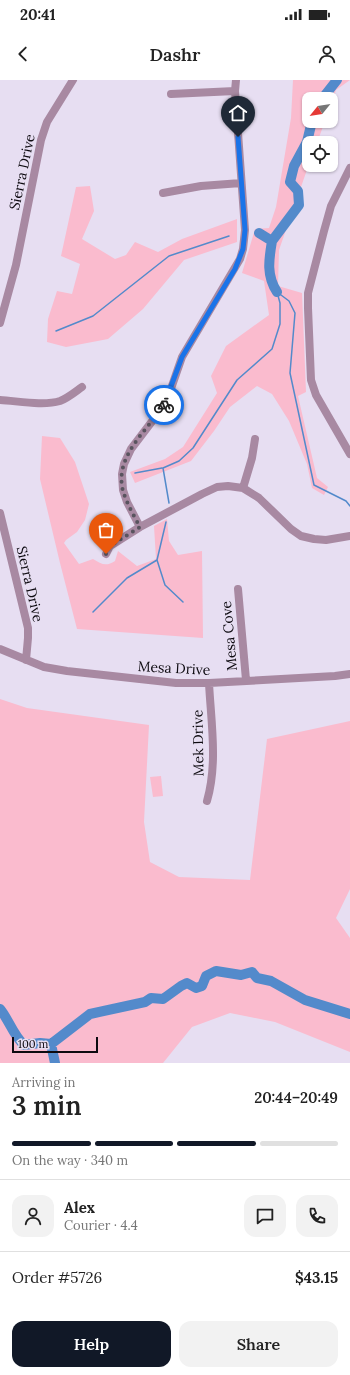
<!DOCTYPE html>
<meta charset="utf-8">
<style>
body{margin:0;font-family:Lora,serif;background:#f2f2f2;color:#222;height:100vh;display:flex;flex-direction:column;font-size:15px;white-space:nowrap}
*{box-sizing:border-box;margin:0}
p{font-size:13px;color:#767676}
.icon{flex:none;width:22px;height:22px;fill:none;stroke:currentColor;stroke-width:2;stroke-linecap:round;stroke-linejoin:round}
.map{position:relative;height:983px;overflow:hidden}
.panel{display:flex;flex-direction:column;background:#fff;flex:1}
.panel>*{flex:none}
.needle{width:26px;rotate:240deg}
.buttons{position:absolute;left:302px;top:12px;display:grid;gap:8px}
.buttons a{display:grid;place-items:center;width:36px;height:36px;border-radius:8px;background:#fff;box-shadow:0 1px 3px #0004;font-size:20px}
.scale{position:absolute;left:12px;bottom:10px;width:86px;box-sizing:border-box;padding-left:4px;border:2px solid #0d0a10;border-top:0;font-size:11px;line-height:14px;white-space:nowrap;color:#0d0a10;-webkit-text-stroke:3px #e7def2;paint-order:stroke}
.pin{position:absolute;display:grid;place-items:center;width:34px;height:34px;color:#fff;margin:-41px -17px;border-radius:50% 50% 50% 0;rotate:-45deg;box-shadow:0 0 4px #0007}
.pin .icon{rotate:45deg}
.courier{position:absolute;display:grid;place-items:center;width:40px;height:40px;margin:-20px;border:3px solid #1a73e8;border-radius:50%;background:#fff;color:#222;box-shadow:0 1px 5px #0007}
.summary em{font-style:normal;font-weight:600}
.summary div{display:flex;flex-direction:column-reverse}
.summary{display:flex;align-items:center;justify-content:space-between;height:68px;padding:0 12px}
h1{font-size:26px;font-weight:600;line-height:30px}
.bar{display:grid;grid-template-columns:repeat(4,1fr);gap:6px 4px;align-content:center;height:48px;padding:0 12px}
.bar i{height:5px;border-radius:3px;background:#e0e0e0}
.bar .on{background:#111827}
.bar p{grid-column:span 4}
.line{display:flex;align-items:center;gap:10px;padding:0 12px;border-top:1px solid #e0e0e0}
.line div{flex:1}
.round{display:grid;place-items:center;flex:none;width:42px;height:42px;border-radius:12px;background:#f2f2f2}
.primary-button{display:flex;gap:8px;margin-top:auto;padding:8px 12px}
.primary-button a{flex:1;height:46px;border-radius:12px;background:#111827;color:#fff;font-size:16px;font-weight:600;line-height:46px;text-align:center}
.primary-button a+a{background:#f2f2f2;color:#222}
.status{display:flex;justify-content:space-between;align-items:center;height:28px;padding:0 20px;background:#fff;direction:ltr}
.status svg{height:11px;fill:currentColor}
header{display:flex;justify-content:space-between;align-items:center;height:52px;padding:0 12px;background:#fff;font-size:18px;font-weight:600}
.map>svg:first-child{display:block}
.green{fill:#fabbce}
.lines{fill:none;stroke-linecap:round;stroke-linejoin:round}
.stream{stroke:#538acb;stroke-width:1.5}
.river{stroke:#538acb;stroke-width:10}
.minor{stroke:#a889a2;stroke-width:8}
.done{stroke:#59545f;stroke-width:4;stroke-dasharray:0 7.2}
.route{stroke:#1a73e8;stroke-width:5}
.labels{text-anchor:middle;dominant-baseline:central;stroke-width:3;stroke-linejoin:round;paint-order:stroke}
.street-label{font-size:14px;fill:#0d0a10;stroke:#e7def2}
</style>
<div class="status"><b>20:41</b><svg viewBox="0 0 49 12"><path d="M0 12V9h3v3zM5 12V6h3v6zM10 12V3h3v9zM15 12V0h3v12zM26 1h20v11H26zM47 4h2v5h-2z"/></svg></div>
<header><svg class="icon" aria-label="back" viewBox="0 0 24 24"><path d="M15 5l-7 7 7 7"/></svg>Dashr<svg class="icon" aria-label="person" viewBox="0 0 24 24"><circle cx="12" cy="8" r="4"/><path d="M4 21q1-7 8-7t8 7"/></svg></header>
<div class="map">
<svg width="350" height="983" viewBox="0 0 350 983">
<rect width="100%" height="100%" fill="#e7def2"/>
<path class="green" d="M 293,0 L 350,0 L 336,10 L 331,23 L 331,19 L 309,19 L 309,41 L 325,41 L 317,63 L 309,63 L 309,84 L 279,170 L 278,206 L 302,213 L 306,312 L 298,316 L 317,398 L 328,407 L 324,415 L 312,408 L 307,384 L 289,341 L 272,314 L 257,306 L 230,327 L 214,351 L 191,381 L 135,403 L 130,392 L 165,379 L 183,367 L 217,313 L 211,296 L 226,266 L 269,235 L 264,201 L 242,193 L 255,149 L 269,148 L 276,127 L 291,38 Z
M 90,106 L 94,131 L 82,159 L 115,179 L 126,175 L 135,162 L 158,172 L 182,159 L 237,139 L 237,162 L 184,180 L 143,229 L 108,259 L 66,267 L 47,262 L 48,239 L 57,211 L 72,214 L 80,184 L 61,176 L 76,107 Z
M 42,356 L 60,358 L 75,382 L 89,424 L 85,440 L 77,452 L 66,460 L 64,463 L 79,484 L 93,479 C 101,484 106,487 115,481 L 118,471 L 137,486 L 156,479 L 154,446 L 167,439 L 169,461 L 178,475 L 202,471 L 203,558 L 77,549 L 60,483 L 40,399 Z
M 0,619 L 27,628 L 149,645 L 144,742 L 150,782 L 179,797 L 250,800 L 267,659 L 350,641 L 350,809 L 336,838 L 350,858 L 350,972 L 275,942 L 230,933 L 192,947 L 163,983 L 0,983 Z
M 161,696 L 163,716 L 153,717 L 150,697 Z"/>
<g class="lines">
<path class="stream" d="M 277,212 L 289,221 L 295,233 L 290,293 L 314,405 L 346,421 L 350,426
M 56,251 L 93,236 L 169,176 L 229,156
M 135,393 L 162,388
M 169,423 L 163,388 L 179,381 L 193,368 L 237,300 L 272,269 L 280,244 L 280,223 L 277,212
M 157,480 L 165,505 L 183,522
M 93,532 L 127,498 L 157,480 L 166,442"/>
<path class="river" d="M 322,19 L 337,0
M 259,153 L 272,161 L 299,125 L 298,111 L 290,102 L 294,86 L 307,62 L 312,41
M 272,161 C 269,179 266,195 277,212
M 0,929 C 9,940 13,955 24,965 L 40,963 L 51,964 L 55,983
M 51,964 L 90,934 L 145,922 L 151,918 L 163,919 L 181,906 L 187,903 L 196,908 L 202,906 L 206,896 L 216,891 L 241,895 L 252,892 L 257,898 L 271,901 L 305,920 L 350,934"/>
<path class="minor" d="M 171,14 L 235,11
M 350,88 L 331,126 L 324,151 L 308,213 L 308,228 L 311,300 L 316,315 L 350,374
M 163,113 L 201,106 L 241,103
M 0,243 L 16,185 L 41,60 L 47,42 L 73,0
M 0,320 C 18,321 43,326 60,321 C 68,318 75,312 82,307
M 243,408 L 252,378 L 255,359
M 0,433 L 28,548 L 28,558 L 26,580
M 140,447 L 127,422 L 123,410 L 122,394 L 124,384 L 131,369 L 166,323 L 182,277 L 240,179 L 243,169 L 245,150 L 235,11 L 236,0
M 106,474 L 110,466 L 140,447 L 202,414 L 217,407 L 228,406 L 243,408 L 259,418 L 291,449 L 301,456 L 314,459 L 326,460 L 350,456
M 238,509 L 246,600
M 0,569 L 44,587 L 67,591 L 176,603 L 209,603 L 335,596 L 350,594
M 207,721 C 218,683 211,642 209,603"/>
</g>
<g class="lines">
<path class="done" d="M 106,474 L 110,466 L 140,447 C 134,436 127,424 123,411 C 114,376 147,351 164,325"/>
<path class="route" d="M 164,325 L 182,277 L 235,189 L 243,169 L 245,150 L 238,57"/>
</g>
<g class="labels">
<g class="street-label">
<text transform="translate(22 92) rotate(-78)">Sierra Drive</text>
<text transform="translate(30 504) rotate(77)">Sierra Drive</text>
<text transform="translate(229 556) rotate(-95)">Mesa Cove</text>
<text transform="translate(174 588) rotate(3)">Mesa Drive</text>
<text transform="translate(198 663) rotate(-91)">Mek Drive</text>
</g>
</g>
</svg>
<div class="buttons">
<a><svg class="needle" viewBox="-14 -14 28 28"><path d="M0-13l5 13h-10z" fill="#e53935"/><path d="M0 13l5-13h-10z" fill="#767676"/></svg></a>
<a><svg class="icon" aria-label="locate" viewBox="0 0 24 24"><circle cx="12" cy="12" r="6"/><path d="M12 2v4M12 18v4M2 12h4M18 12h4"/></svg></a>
</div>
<div class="scale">100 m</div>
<div class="pin" style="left:106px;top:474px;background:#ea580c"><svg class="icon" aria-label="bag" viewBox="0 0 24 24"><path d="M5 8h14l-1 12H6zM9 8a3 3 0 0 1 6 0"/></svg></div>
<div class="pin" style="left:238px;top:57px;background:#1f2937"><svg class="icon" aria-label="home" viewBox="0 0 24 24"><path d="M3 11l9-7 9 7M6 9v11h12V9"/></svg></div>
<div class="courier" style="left:164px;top:325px"><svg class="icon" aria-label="bike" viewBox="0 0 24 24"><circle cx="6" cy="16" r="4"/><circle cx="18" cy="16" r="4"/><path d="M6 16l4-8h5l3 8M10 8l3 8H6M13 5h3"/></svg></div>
</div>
<section class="panel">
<div class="summary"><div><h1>3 min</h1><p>Arriving in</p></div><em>20:44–20:49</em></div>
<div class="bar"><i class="on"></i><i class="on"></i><i class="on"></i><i></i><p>On the way · 340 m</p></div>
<div class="line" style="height:72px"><a class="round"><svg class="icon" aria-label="person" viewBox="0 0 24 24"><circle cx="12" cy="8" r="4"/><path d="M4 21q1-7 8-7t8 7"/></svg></a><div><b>Alex</b><p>Courier · 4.4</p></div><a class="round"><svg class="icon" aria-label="chat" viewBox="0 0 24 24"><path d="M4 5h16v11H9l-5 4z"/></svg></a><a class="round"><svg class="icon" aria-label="phone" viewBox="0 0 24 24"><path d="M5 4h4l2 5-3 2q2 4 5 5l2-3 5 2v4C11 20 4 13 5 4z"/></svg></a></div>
<div class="line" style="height:52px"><div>Order #5726</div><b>$43.15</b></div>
<div class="primary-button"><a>Help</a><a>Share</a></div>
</section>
